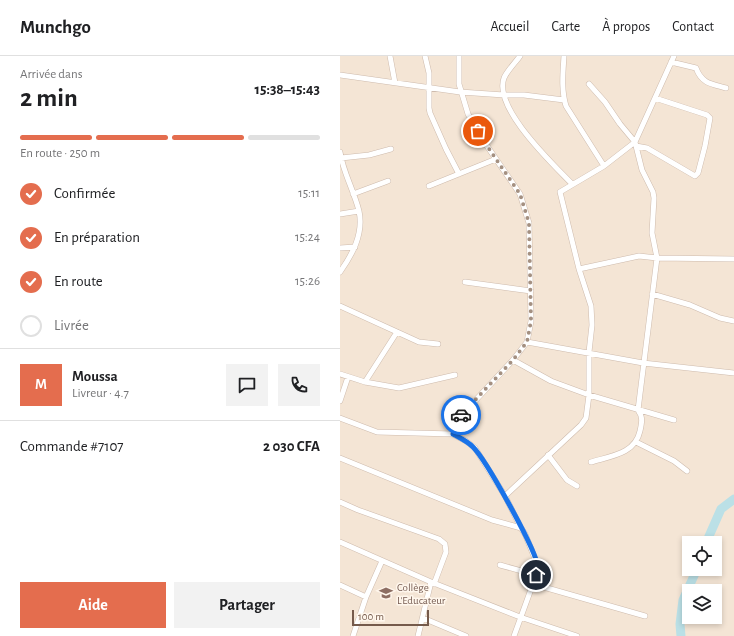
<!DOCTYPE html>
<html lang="fr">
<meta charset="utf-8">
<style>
body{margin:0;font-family:"Alegreya Sans",sans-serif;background:#f2f2f2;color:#202124;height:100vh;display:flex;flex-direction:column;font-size:15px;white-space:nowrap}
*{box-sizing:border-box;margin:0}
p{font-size:13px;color:#757577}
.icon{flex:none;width:22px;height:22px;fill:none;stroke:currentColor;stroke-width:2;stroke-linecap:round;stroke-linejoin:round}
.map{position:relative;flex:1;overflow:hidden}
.details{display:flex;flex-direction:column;background:#fff;width:340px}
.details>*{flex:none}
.buttons{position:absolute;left:342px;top:480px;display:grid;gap:8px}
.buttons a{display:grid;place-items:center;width:40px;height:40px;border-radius:0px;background:#fff;box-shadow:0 2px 6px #0003;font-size:20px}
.scale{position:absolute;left:12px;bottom:10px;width:77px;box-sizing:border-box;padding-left:4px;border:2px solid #755a4b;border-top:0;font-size:11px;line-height:14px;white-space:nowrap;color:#755a4b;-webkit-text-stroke:3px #fff7ed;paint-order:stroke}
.pin{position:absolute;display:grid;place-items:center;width:34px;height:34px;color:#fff;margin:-17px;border:2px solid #fff;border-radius:50%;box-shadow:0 1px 4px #0007}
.courier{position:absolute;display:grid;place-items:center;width:40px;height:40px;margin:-20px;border:3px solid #1a73e8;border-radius:50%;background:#fff;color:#222;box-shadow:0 1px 5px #0007}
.overview em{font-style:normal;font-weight:600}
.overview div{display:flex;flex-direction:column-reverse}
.overview{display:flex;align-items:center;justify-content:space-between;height:68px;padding:0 20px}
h1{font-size:26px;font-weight:600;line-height:30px}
.bar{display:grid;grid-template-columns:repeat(4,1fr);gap:6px 4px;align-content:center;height:48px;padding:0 20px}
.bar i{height:5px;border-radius:3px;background:#e0e0e0}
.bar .selected{background:#e46d4e}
.bar p{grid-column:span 4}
.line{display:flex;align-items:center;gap:10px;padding:0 20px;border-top:1px solid #e0e0e0}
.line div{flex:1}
.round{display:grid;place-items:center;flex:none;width:42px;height:42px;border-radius:0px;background:#f2f2f2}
ol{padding:0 20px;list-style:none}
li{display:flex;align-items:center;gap:12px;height:44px}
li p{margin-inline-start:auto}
li .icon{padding:4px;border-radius:50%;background:#e46d4e;color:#fff;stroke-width:4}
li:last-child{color:#757577}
li i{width:22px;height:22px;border:2px solid #e0e0e0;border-radius:50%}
.primary-button{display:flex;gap:8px;margin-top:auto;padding:8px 20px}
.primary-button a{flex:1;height:46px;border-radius:0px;background:#e46d4e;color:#fff;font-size:16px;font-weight:600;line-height:46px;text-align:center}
.primary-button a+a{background:#f2f2f2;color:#202124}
header{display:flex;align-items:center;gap:24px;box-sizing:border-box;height:56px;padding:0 20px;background:#fff;border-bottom:1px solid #e0e0e0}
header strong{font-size:19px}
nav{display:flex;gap:22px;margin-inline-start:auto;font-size:14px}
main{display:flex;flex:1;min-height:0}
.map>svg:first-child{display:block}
.residential{fill:#f4e5d5;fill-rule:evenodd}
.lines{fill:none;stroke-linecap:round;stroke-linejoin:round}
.river{stroke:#bbe0e6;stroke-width:9}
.minor-casing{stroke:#cebbad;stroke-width:6}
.minor{stroke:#fff;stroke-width:5}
.done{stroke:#a49081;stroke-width:4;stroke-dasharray:0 7.2}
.route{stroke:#1a73e8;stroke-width:5}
.labels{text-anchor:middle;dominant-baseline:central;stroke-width:3;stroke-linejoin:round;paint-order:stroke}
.education-label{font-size:11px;fill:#785e54;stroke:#fff7ed;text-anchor:start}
</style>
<header>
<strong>Munchgo</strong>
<nav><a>Accueil</a><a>Carte</a><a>À propos</a><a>Contact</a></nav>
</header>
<main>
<section class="details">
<div class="overview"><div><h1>2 min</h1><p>Arrivée dans</p></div><em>15:38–15:43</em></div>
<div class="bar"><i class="selected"></i><i class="selected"></i><i class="selected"></i><i></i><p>En route · 250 m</p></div>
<ol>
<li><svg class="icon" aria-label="check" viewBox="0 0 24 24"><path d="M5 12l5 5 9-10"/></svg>Confirmée<p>15:11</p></li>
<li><svg class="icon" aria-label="check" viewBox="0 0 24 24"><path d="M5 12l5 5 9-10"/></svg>En préparation<p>15:24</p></li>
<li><svg class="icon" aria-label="check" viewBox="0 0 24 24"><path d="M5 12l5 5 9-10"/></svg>En route<p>15:26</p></li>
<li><i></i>Livrée</li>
</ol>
<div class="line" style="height:72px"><b class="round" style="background:#e46d4e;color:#fff">M</b><div><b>Moussa</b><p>Livreur · 4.7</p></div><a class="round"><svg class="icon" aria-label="chat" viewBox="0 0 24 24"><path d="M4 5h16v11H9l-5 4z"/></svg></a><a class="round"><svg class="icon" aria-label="phone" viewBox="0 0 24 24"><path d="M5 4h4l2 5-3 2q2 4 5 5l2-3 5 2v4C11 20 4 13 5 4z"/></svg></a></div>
<div class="line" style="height:52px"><div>Commande #7107</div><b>2 030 CFA</b></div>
<div class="primary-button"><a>Aide</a><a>Partager</a></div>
</section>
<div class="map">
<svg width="394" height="580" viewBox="0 0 394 580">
<rect width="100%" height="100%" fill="#fcf3e6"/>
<path class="residential" d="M 0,0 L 394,0 L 394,580 L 0,580 ZM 349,487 L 375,487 L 375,513 L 349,513 ZM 349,535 L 375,535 L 375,561 L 349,561 Z"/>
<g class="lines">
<path class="river" d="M 366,487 L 381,453 L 394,443
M 341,580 L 340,568 L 343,544 L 357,513"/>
<g class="minor-casing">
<path id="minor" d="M 50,0 L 55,27
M 85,0 L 89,17 L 89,52 L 90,57 L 106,93 L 119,118
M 180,0 C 175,7 167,15 164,22 C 153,52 213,108 232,128
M 224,0 C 223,16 221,34 226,50 L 264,110
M 331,6 L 356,12 C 362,28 372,28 386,32
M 0,19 L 120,36 L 164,39 L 184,39 L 224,44
M 249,28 L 265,46 L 280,68 L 295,86 L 302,114 L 313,136 L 314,142 L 312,177 L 317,202 L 298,354 C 303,361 302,366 300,375 C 295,398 271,400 251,406
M 296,90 L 307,92 L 355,120 L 358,117 L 365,90 L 370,62 L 367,59 L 315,42
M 0,96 C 3,116 14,135 19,155 C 24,178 12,199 0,216
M 1,102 L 29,99 L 51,93
M 89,130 L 156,103
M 13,138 L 48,125
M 0,158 L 19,155
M 0,192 L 15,191
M 239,213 L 299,200 L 317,202 L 394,203
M 125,226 L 191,235
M 312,238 L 350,249 L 380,262 L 394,265
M 0,250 L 79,286 L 98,288
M 187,286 L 303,307 L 394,317
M 173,304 L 211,325 L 249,339 L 334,364
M 0,318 L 25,326 L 59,332 L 115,319
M 25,326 L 57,276
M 0,345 L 8,321
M 0,362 L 37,376 L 113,378 L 119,362 L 173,304 L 187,286 L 191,265 L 189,167 L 180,138 L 145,87 L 128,58 L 119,28 L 119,0
M 296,386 L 334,405 L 347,415
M 208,399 L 227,424 L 237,430
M 0,402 L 152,464 L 181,472 L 165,440 L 135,392 L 126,385 L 113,378
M 165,440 L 241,369 L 246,362 L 249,339 L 249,296 L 252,269 L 251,250 L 239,213 L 220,136 L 264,110 L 295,86 L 334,0
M 0,446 L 18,454 L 99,483 L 105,488 L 106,496 L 94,528
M 0,486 L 91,526 L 180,561 L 237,580
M 160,509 L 196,519
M 193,528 L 305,560
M 0,529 L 26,541
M 83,562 L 126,580
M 13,580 L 26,541 L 42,505
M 78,580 L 91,526
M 174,580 L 198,514 L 194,500 L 185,478 L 181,472"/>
</g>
<use href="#minor" class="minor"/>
</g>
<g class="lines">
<path class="done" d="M 121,359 L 173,304 L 187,286 L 191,265 L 189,167 L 180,138 L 145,87 L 138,75"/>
<path class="route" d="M 121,359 L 117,365 L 113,378 C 120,382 127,385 133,391 C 146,404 199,498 198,513 C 198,514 196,518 196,519"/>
</g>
<defs>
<g id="school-bare" transform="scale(1.08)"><path d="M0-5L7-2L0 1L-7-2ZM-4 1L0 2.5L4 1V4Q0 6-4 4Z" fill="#8d6e63" stroke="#fff7ed" stroke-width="2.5" paint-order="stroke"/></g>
</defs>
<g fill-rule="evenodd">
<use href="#school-bare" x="46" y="537"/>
</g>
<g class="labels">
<g class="education-label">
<text x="57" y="531">Collège<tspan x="57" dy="13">L'Educateur</tspan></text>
</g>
</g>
</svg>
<div class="buttons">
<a><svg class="icon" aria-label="locate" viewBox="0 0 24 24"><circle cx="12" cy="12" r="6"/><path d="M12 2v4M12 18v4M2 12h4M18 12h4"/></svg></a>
<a><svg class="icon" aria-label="layers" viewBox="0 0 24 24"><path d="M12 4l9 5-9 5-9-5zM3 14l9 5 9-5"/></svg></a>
</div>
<div class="scale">100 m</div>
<div class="pin" style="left:138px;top:75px;background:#ea580c"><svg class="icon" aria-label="bag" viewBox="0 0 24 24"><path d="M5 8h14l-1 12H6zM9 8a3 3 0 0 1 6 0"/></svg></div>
<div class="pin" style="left:196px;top:519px;background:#1f2937"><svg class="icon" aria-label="home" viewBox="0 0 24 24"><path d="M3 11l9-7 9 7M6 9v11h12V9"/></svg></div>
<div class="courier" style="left:121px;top:359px"><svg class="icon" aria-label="car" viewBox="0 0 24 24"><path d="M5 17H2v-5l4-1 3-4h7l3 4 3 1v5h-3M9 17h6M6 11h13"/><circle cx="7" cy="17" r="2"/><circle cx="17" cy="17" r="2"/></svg></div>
</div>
</main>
